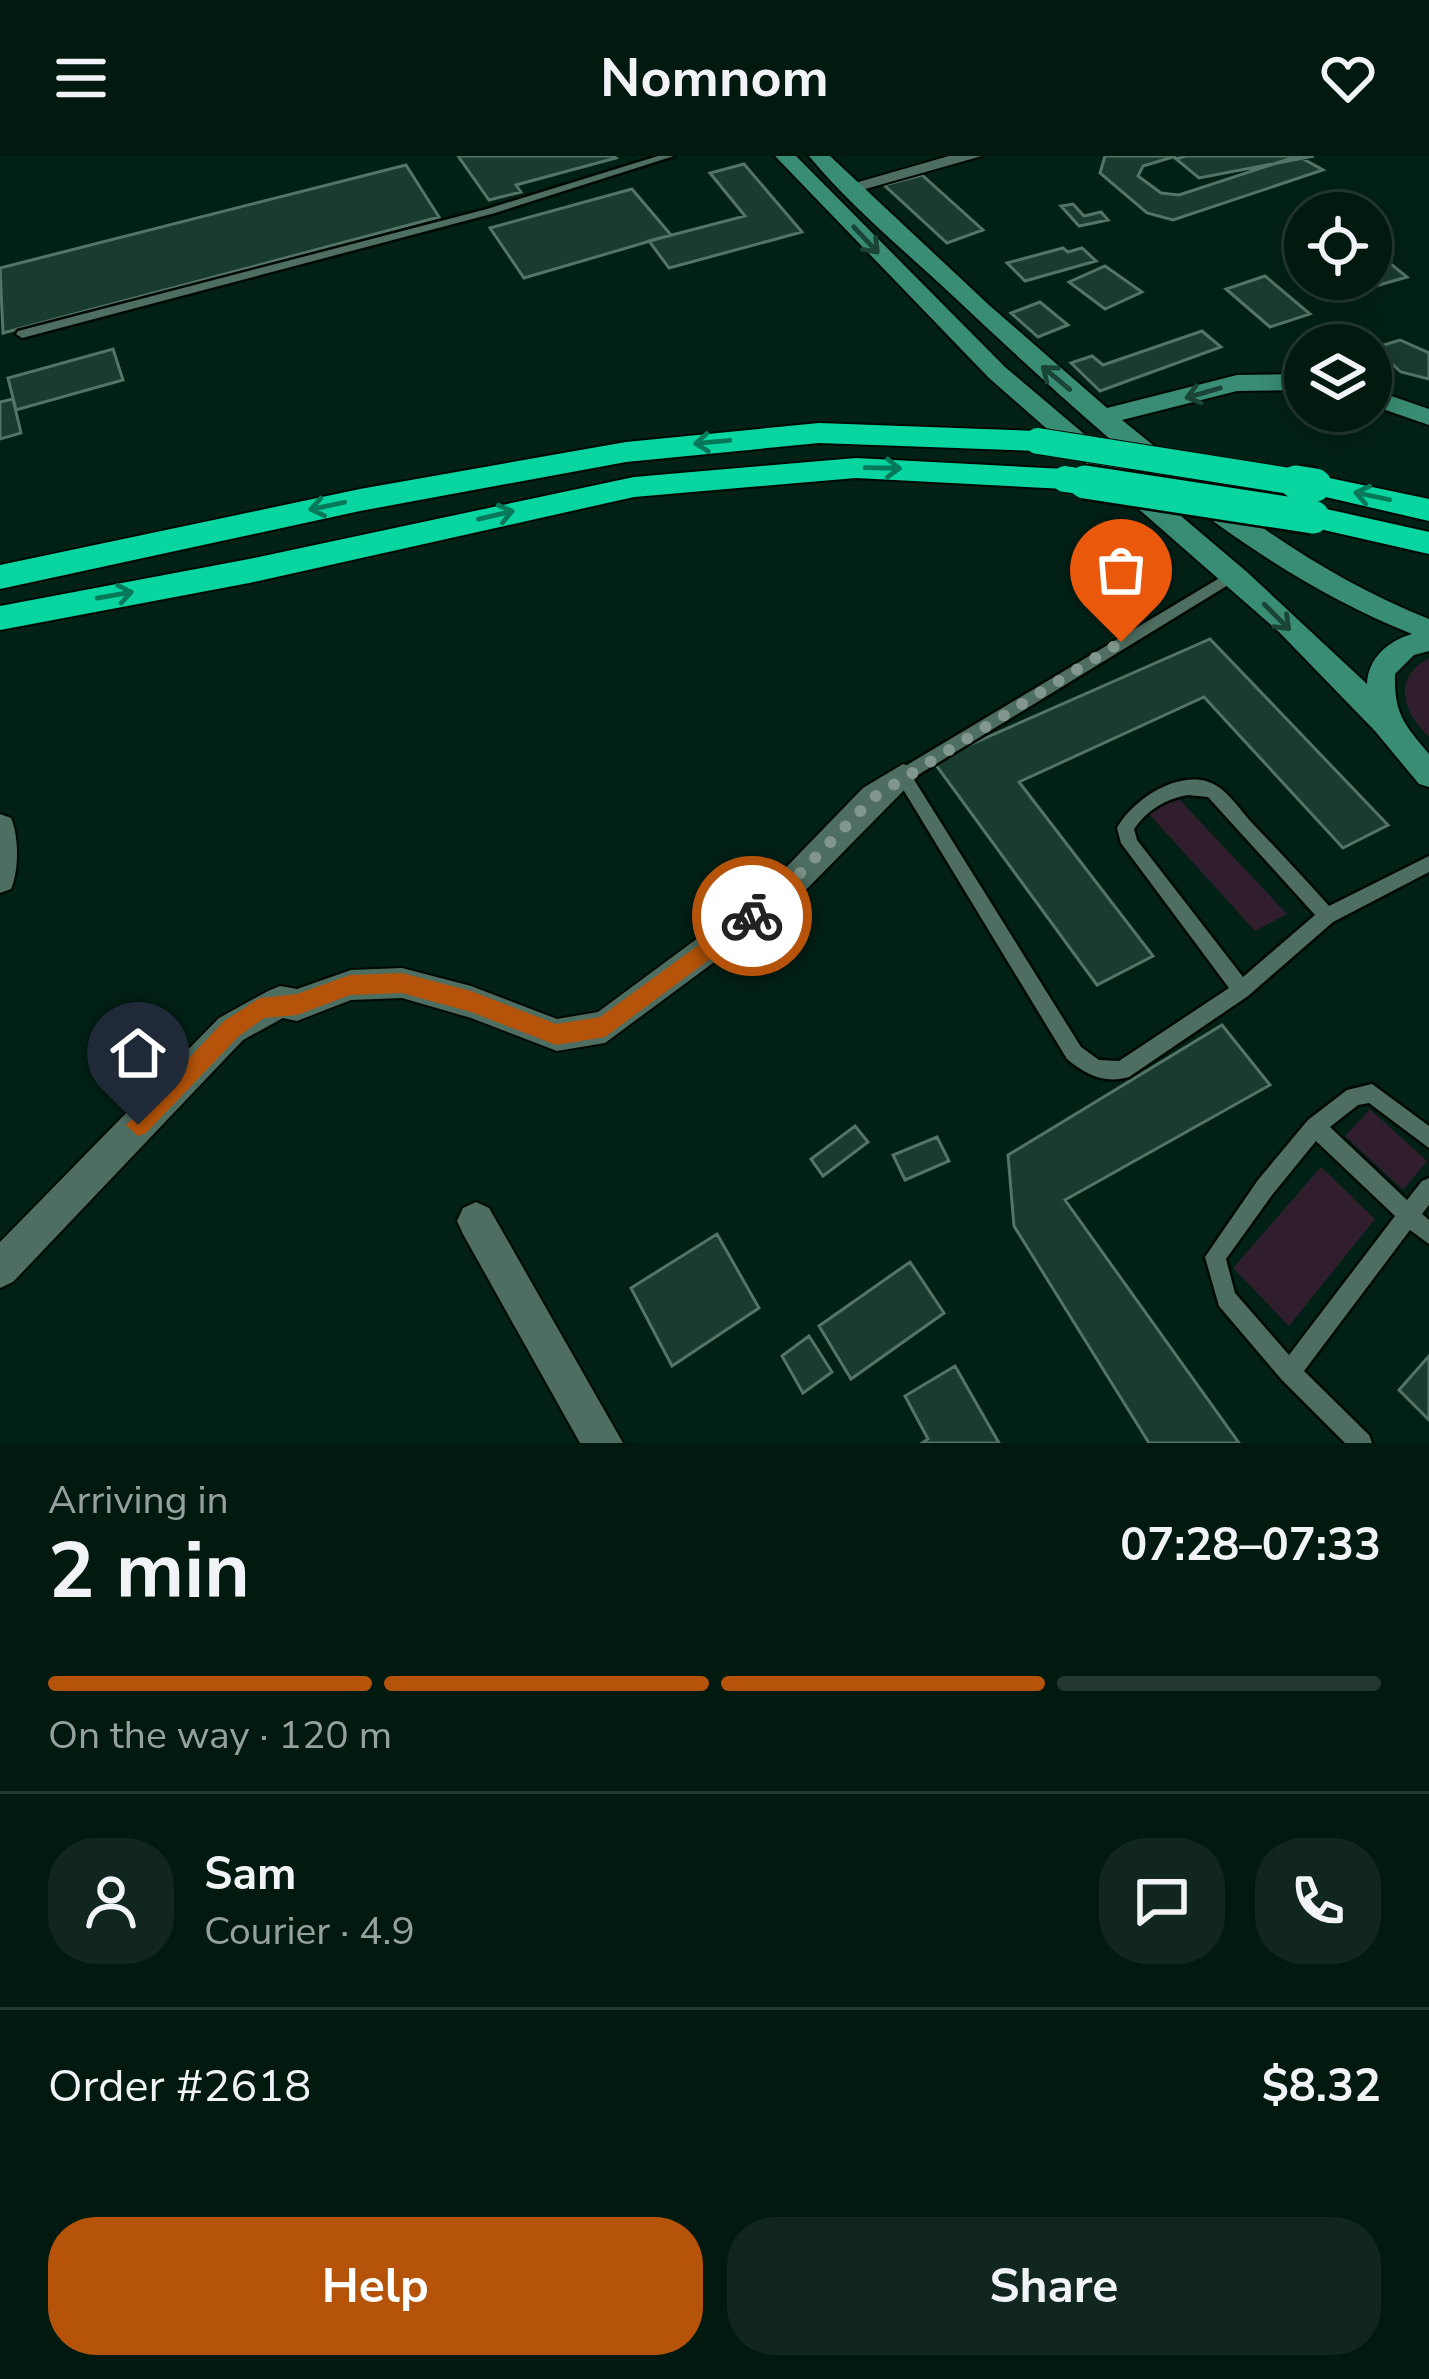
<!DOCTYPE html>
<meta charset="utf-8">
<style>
body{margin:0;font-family:"Nunito Sans",sans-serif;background:#10261e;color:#f1f3f6;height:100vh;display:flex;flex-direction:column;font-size:45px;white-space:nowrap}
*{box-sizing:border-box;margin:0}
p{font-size:39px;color:#96a09f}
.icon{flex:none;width:66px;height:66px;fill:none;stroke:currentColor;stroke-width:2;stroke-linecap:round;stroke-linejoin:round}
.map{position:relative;height:1287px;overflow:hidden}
.side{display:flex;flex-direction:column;background:#021910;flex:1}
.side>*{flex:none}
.controls{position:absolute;left:1284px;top:36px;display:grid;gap:24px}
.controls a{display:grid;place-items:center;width:108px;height:108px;border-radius:50%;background:#021910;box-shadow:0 6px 30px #0003,0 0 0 3px #233830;font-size:60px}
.pin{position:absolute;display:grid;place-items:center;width:102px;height:102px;color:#fff;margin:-123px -51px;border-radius:50% 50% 50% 0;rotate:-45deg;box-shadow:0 0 12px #0007}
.pin .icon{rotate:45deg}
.courier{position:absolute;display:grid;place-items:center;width:120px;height:120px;margin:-60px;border:9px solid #b45309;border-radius:50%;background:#fff;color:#222;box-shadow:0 3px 15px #0007}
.headline em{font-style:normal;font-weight:700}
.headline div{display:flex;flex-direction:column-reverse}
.headline{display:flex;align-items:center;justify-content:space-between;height:204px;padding:0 48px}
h1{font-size:78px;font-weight:700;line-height:90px}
.bar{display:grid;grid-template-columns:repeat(4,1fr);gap:18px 12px;align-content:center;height:144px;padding:0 48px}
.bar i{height:15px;border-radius:9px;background:#233830}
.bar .selected{background:#b45309}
.bar p{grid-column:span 4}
.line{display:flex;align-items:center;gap:30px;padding:0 48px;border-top:3px solid #233830}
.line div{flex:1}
.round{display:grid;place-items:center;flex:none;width:126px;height:126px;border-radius:48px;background:#10261e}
.primary-button{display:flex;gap:24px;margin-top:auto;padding:24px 48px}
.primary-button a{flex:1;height:138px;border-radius:48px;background:#b45309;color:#fff;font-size:48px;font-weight:700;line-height:138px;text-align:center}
.primary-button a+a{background:#10261e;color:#f1f3f6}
header{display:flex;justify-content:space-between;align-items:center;height:156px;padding:0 48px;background:#021910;font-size:54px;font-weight:700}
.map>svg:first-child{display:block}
.green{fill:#301e2c}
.building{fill:#1a3c2f;stroke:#537466;stroke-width:3}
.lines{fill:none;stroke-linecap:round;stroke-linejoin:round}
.lane-casing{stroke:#000904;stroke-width:5}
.street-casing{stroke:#000904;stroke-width:4}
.secondary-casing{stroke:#000904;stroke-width:4}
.highway-casing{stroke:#000904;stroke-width:4}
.lane{fill:#4e6e61;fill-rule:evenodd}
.street{fill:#4e6e61;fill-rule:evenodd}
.secondary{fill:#398d74;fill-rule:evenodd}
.highway{fill:#09d5a0;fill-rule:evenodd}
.highway-bridge-far1-casing{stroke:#000904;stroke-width:28;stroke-linecap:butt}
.highway-bridge-casing{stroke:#000904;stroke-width:38;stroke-linecap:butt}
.highway-bridge-far1{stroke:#09d5a0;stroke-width:26}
.highway-bridge{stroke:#09d5a0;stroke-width:33}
.oneway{stroke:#1a4437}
.oneway2{stroke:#05795a}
.route{fill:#b45309}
.done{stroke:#81978e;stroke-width:12;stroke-dasharray:0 21.6}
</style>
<header><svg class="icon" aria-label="menu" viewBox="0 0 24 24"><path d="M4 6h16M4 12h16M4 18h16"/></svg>Nomnom<svg class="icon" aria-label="heart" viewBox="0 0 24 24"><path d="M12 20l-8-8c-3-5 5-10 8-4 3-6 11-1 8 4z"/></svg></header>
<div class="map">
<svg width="1429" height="1287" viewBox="0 0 1429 1287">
<rect width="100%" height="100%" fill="#022116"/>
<path class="green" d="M 1429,502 L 1429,581 C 1402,556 1392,521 1429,502 Z
M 1177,641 L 1287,758 L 1255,775 L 1149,658 Z
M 1370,953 L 1427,1005 L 1403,1034 L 1345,980 Z
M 1321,1011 L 1375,1063 L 1289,1170 L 1233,1112 Z"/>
<path class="building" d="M 458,0 L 614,0 L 616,2 L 516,29 L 521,36 L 489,44 Z
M 1105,0 L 1176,0 L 1143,10 L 1138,20 L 1161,37 L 1179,39 L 1298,0 L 1323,14 L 1173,64 L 1147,57 L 1100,17 Z
M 1186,0 L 1314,0 L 1199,22 L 1176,3 Z
M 744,8 L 802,76 L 669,112 L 649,85 L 745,60 L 710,17 Z
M 406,9 L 439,61 L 3,177 L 0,112 Z
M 922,19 L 983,74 L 947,87 L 884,29 Z
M 632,33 L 671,79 L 524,122 L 490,72 Z
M 1073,48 L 1084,60 L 1101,56 L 1108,64 L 1079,70 L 1061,50 Z
M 1063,92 L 1068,96 L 1082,92 L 1096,105 L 1025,125 L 1007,107 Z
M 1371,92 L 1407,121 L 1372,131 L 1363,123 L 1371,123 Z
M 1105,110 L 1142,136 L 1105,153 L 1069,126 Z
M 1265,120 L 1310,158 L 1270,171 L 1226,133 Z
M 1040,146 L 1068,169 L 1038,181 L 1011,157 Z
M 1202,175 L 1221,191 L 1100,235 L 1071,207 L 1092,200 L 1103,209 Z
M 1400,184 L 1429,197 L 1429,223 L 1401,216 L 1374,192 Z
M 113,193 L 123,224 L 16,254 L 8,222 Z
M 13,243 L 21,277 L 0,283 L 0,246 Z
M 1146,410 L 1157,421 L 1121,437 L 1110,426 Z
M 1210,483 L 1388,669 L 1343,692 L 1204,541 L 1019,626 L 1153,800 L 1097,829 L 933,605 Z
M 1222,869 L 1270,929 L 1065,1044 L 1239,1287 L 1149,1287 L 1014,1070 L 1008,999 Z
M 855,970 L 868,986 L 823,1020 L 811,1003 Z
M 937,981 L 949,1005 L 905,1024 L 893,999 Z
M 717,1078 L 759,1152 L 672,1210 L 631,1132 Z
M 910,1106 L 944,1157 L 851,1223 L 819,1170 Z
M 809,1180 L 832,1216 L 803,1237 L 782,1200 Z
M 1429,1200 L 1429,1264 L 1399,1234 Z
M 955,1210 L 999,1287 L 922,1287 L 928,1283 L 905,1240 Z"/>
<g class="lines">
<g class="lane-casing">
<path id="lane" d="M 658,0 L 674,0 L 495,57 L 22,182 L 16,178 L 18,175 L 487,53 Z
M 1233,414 L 1238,415 L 1240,419 L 1238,423 L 913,622 L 1081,891 L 1099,904 L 1119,905 L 1229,832 L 1121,687 L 1117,672 C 1133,642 1187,607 1220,632 C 1232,641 1242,656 1252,667 C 1278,694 1304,722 1329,750 L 1429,700 L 1429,716 L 1333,766 L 1248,840 L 1129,921 C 1105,928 1086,919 1067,903 L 895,620 L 897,615 ZM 1188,639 L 1208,641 L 1315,759 L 1243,821 L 1137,684 L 1134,673 C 1147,654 1165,643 1188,639 Z
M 1372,928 L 1429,970 L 1429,992 L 1369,947 L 1358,949 L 1330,971 L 1407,1044 L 1422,1025 L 1429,1022 L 1429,1049 L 1422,1058 L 1429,1064 L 1429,1088 L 1410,1074 L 1304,1215 L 1369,1279 L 1372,1287 L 1345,1287 L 1282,1224 L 1219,1150 L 1205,1101 L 1258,1024 L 1308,964 L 1347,934 ZM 1316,985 L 1395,1060 L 1289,1199 L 1235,1137 L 1226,1103 L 1272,1039 Z"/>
</g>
<g class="street-casing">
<path id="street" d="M 949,0 L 982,0 L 851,37 L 841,31 Z
M 903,608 L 913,611 L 918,620 L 790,750 L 605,887 L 557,895 L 471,862 L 402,842 L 351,844 L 297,865 L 283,862 L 243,884 L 13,1126 L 0,1132 L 0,1086 L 219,862 L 268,835 L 280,830 L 297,833 L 351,814 L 402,812 L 471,830 L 557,863 L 598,856 L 768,730 L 863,632 Z
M 0,658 L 11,662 C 19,680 19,715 11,733 L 0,737 Z
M 476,1046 L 489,1052 L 623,1287 L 580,1287 L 463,1078 L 457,1065 L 463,1052 Z"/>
</g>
<g class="secondary-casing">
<path id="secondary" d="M 775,0 L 796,0 L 1005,211 L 1247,416 L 1367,528 C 1368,502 1388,485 1412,478 C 1236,408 1089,267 953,140 C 905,95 851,51 809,0 L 830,0 L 989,149 L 1107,252 L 1237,219 L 1305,218 L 1305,234 L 1237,235 L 1122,264 C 1217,341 1314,418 1429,463 L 1429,495 L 1414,499 L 1395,518 C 1394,558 1404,568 1429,598 L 1429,631 L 1419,628 L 1375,575 L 1279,476 L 989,222 Z
M 1371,233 L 1429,253 L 1429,269 L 1371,249 Z"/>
</g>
<g class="highway-casing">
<path id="highway" d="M 819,267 L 1038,275 L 1052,285 L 1038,295 L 819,287 L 626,306 L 360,355 L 0,433 L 0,409 L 360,333 L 626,286 Z
M 856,302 L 1065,313 L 1080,323 L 1065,333 L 856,322 L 634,341 L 249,427 L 0,474 L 0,450 L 249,403 L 634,321 Z
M 1315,319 L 1429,343 L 1429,365 L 1304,336 L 1300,329 L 1304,322 Z
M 1313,350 L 1429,376 L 1429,398 L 1302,369 L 1298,361 Z"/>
</g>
<use href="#lane" class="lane"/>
<use href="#street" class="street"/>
<use href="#secondary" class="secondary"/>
<use href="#highway" class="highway"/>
<g class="highway-bridge-far1-casing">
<path id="highway-bridge-far1" d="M 1038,285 L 1315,329
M 1065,323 L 1104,329"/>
</g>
<g class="highway-bridge-casing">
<path id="highway-bridge" d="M 1085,326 L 1313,361
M 1296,326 L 1315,329"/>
</g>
<use href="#highway-bridge-far1" class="highway-bridge-far1"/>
<use href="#highway-bridge" class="highway-bridge"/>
</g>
<defs><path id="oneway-shaft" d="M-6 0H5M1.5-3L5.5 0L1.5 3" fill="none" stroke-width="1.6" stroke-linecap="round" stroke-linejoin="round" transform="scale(3)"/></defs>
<g class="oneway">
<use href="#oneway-shaft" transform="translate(866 84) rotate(47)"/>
<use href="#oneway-shaft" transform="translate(1056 222) rotate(-140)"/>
<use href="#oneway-shaft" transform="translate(1203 237) rotate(164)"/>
<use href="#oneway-shaft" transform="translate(1277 461) rotate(45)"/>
</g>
<g class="oneway2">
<use href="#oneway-shaft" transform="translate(712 286) rotate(175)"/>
<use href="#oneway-shaft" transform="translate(883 312) rotate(1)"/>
<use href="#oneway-shaft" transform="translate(1372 340) rotate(-168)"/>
<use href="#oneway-shaft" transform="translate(327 350) rotate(168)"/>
<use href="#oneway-shaft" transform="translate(496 359) rotate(-13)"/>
<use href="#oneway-shaft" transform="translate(115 439) rotate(-10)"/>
</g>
<path class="route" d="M 752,750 L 760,753 L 760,766 L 605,881 L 556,889 L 471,856 L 402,837 L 350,839 L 297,859 L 264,862 L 239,880 L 146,977 L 138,980 L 126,969 L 224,865 L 260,842 L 297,838 L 350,819 L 402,817 L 471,835 L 556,868 L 600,861 Z"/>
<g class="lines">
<path class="done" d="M 752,760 L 778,740 L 874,641 L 1121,486"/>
</g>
</svg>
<div class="controls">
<a><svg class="icon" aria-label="locate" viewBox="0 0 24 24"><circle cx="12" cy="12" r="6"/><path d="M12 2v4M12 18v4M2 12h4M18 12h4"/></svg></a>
<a><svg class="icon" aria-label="layers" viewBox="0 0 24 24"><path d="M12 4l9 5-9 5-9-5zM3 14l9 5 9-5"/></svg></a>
</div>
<div class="pin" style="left:1121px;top:486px;background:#ea580c"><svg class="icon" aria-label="bag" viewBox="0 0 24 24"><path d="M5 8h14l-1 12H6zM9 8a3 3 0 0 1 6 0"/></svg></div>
<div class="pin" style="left:138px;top:969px;background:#1f2937"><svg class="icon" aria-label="home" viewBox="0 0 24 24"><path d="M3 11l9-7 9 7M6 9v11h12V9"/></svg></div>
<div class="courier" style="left:752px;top:760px"><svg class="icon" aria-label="bike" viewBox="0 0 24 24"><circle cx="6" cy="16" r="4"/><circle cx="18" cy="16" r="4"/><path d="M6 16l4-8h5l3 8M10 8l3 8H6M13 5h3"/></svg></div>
</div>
<section class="side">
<div class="headline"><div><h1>2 min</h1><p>Arriving in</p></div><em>07:28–07:33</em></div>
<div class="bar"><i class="selected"></i><i class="selected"></i><i class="selected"></i><i></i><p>On the way · 120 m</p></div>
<div class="line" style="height:216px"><a class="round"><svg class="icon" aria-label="person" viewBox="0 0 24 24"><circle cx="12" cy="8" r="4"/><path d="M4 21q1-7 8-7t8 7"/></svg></a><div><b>Sam</b><p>Courier · 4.9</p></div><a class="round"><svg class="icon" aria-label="chat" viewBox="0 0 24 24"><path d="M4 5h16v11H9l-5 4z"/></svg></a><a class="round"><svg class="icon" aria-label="phone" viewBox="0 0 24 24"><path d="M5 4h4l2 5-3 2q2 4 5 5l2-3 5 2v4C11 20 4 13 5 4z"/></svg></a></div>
<div class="line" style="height:156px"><div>Order #2618</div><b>$8.32</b></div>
<div class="primary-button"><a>Help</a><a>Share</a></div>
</section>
